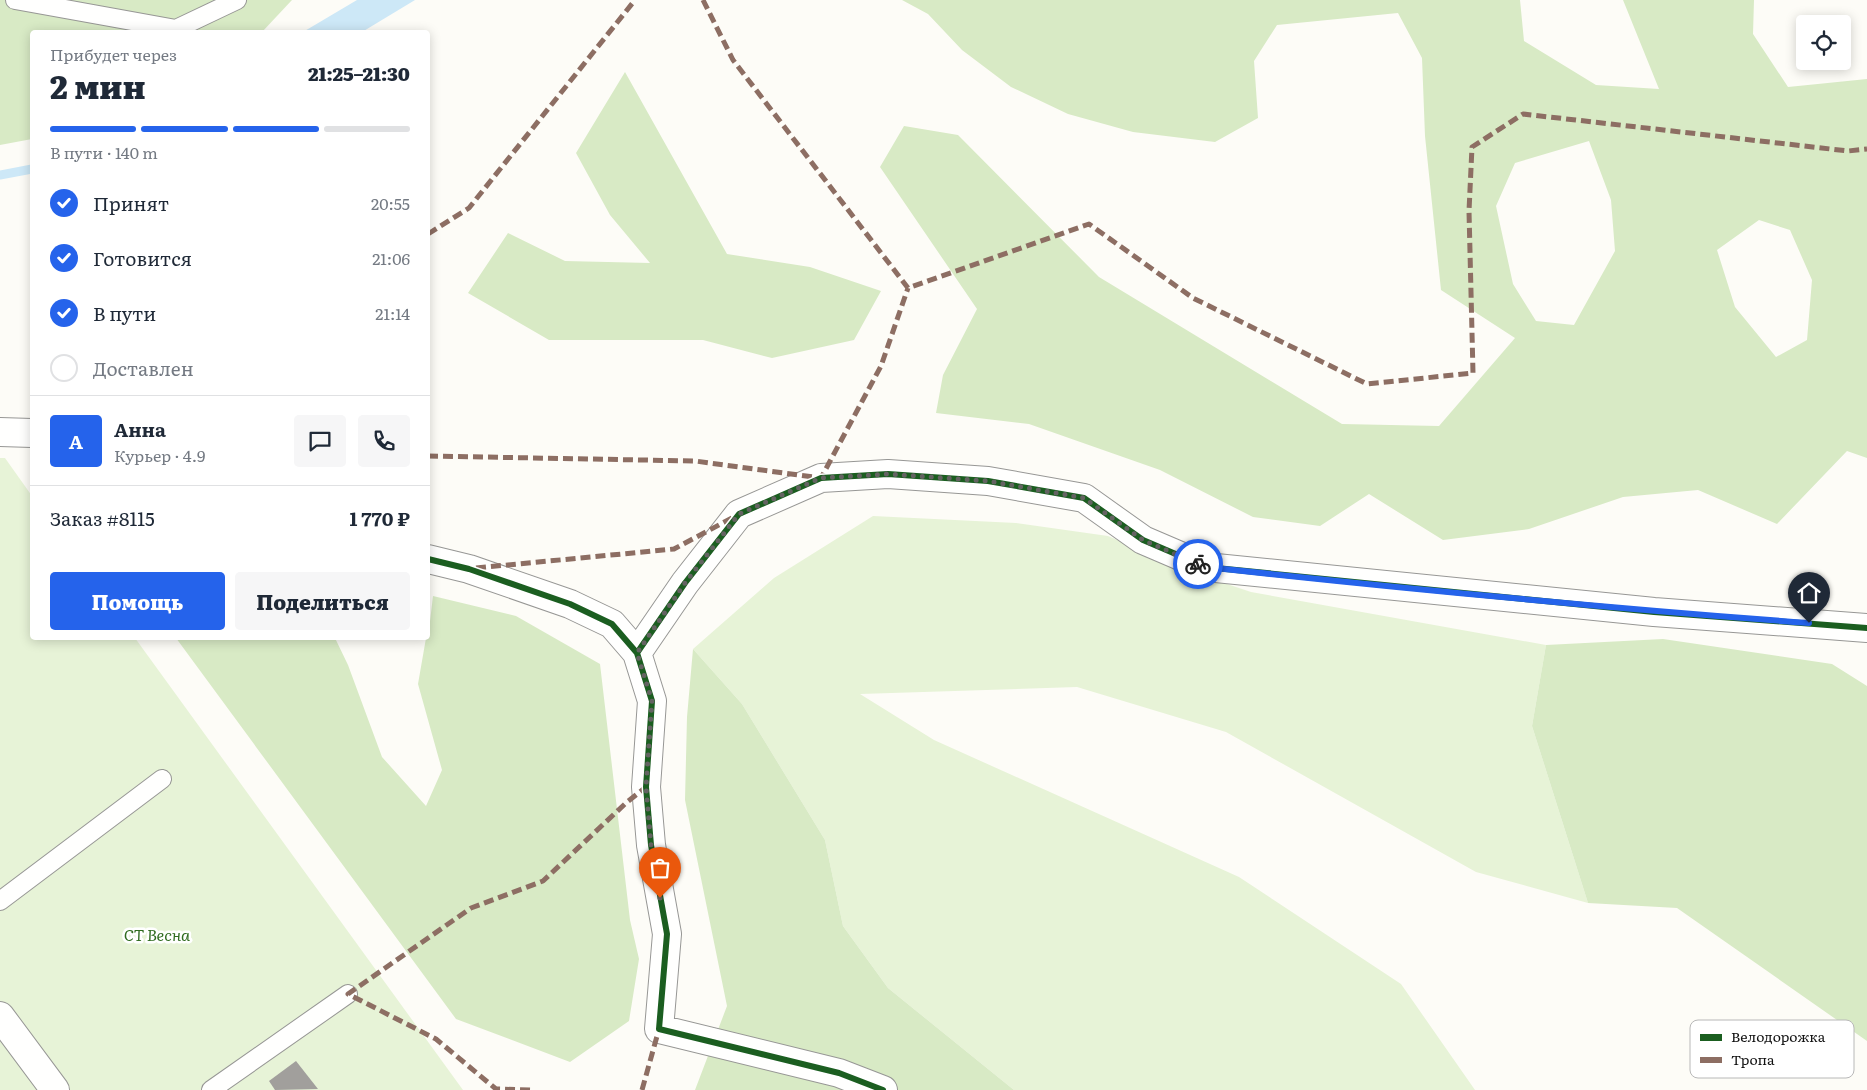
<!DOCTYPE html>
<html lang="ru">
<meta charset="utf-8">
<style>
body{margin:0;font-family:Literata,serif;background:#f6f6f7;color:#1f2937;height:100vh;display:flex;flex-direction:column;font-size:19px;white-space:nowrap}
*{box-sizing:border-box;margin:0}
p{font-size:16px;color:#747a83}
.icon{flex:none;width:28px;height:28px;fill:none;stroke:currentColor;stroke-width:2;stroke-linecap:round;stroke-linejoin:round}
.map{position:relative;flex:1;overflow:hidden}
.details{position:absolute;left:30px;top:30px;width:400px;height:610px;display:flex;flex-direction:column;background:#fff;border-radius:5px;box-shadow:0 2px 12px #0003}
.details>*{flex:none}
.controls{position:absolute;left:1796px;top:15px;display:grid;gap:10px}
.controls a{display:grid;place-items:center;width:55px;height:55px;border-radius:5px;background:#fff;box-shadow:0 2px 12px #0003;font-size:25px}
.pin{position:absolute;display:grid;place-items:center;width:42px;height:42px;color:#fff;margin:-51px -21px;border-radius:50% 50% 50% 0;rotate:-45deg;box-shadow:0 0 5px #0007}
.pin .icon{rotate:45deg}
.courier{position:absolute;display:grid;place-items:center;width:50px;height:50px;margin:-25px;border:4px solid #2563eb;border-radius:50%;background:#fff;color:#222;box-shadow:0 1px 6px #0007}
.headline em{font-style:normal;font-weight:800}
.headline div{display:flex;flex-direction:column-reverse}
.headline{display:flex;align-items:center;justify-content:space-between;height:85px;padding:0 20px}
h1{font-size:32px;font-weight:800;line-height:38px}
.bar{display:grid;grid-template-columns:repeat(4,1fr);gap:8px 5px;align-content:center;height:60px;padding:0 20px}
.bar i{height:6px;border-radius:4px;background:#e0e1e3}
.bar .on{background:#2563eb}
.bar p{grid-column:span 4}
.line{display:flex;align-items:center;gap:12px;padding:0 20px;border-top:1px solid #e0e1e3}
.line div{flex:1}
.round{display:grid;place-items:center;flex:none;width:52px;height:52px;border-radius:5px;background:#f6f6f7}
ol{padding:0 20px;list-style:none}
li{display:flex;align-items:center;gap:15px;height:55px}
li p{margin-inline-start:auto}
li .icon{padding:5px;border-radius:50%;background:#2563eb;color:#fff;stroke-width:4}
li:last-child{color:#747a83}
li i{width:28px;height:28px;border:2px solid #e0e1e3;border-radius:50%}
.primary-button{display:flex;gap:10px;margin-top:auto;padding:10px 20px}
.primary-button a{flex:1;height:58px;border-radius:5px;background:#2563eb;color:#fff;font-size:20px;font-weight:800;line-height:58px;text-align:center}
.primary-button a+a{background:#f6f6f7;color:#1f2937}
.map>svg:first-child{display:block}
.green{fill:#e7f3d7}
.forest{fill:#d8eac5;fill-rule:evenodd}
.water{fill:#cde8f7}
.lines{fill:none;stroke-linecap:round;stroke-linejoin:round}
.stream{stroke:#cde8f7;stroke-width:9}
.building{fill:#a19f9c}
.service-casing{stroke:#979795;stroke-width:20}
.minor-casing{stroke:#979795;stroke-width:30}
.service{stroke:#fffffe;stroke-width:18}
.minor{stroke:#fffffe;stroke-width:28}
.quiet{stroke:#8d6e63;stroke-width:5;stroke-dasharray:10 5;stroke-linecap:butt}
.cycleway-casing{stroke:#fff;stroke-width:9}
.cycleway{stroke:#1b5e20;stroke-width:6}
.done{stroke:#646362;stroke-width:5;stroke-dasharray:0 9}
.route{stroke:#2563eb;stroke-width:6}
.labels{text-anchor:middle;dominant-baseline:central;stroke-width:5;stroke-linejoin:round;paint-order:stroke}
.park-label{font-size:16px;font-style:italic;fill:#2f6b1f;stroke:#fff}
.key{fill:#fff;stroke:#b8b8b8;stroke-width:1}
.key-label{font-size:14px;fill:#111}
</style>
<div class="map">
<svg width="1867" height="1090" viewBox="0 0 1867 1090">
<rect width="100%" height="100%" fill="#fdfcf7"/>
<path class="green" d="M 0,458 L 5,458 L 32,496 L 32,638 L 135,638 L 463,1090 L 0,1090 Z
M 873,516 L 1016,523 L 1108,536 L 1203,576 L 1251,592 L 1546,645 L 1532,726 L 1588,903 L 1476,872 L 1226,732 L 1077,687 L 860,694 L 934,740 L 1239,877 L 1401,984 L 1475,1090 L 1014,1090 L 888,988 L 843,926 L 825,840 L 742,704 L 693,649 L 774,578 Z"/>
<path class="forest" d="M 0,0 L 292,0 L 262,32 L 32,32 L 32,139 L 0,145 Z
M 902,0 L 1520,0 L 1524,41 L 1596,85 L 1659,89 L 1623,0 L 1754,0 L 1753,34 L 1788,87 L 1867,79 L 1867,458 L 1847,451 L 1777,524 L 1698,490 L 1623,497 L 1529,529 L 1443,540 L 1369,494 L 1320,526 L 1253,517 L 1160,470 L 1029,424 L 936,413 L 943,375 L 977,309 L 880,167 L 904,126 L 958,135 L 1099,277 L 1342,424 L 1439,426 L 1515,338 L 1441,290 L 1425,136 L 1422,58 L 1398,13 L 1277,25 L 1254,61 L 1258,118 L 1215,142 L 1133,132 L 1068,114 L 1011,87 L 962,50 L 928,14 ZM 1589,141 L 1611,200 L 1615,251 L 1574,325 L 1536,321 L 1513,284 L 1496,206 L 1515,163 ZM 1759,220 L 1790,230 L 1812,280 L 1807,340 L 1776,357 L 1735,307 L 1717,250 Z
M 625,72 L 727,254 L 810,267 L 881,291 L 854,340 L 772,358 L 703,340 L 549,340 L 468,293 L 508,233 L 565,261 L 650,263 L 610,215 L 576,153 Z
M 433,596 L 516,616 L 600,664 L 630,920 L 639,959 L 629,1021 L 570,1062 L 456,1019 L 176,638 L 335,638 L 348,665 L 382,757 L 426,806 L 442,770 L 418,684 L 426,638 L 428,638 Z
M 1663,639 L 1832,664 L 1867,686 L 1867,1041 L 1677,908 L 1588,903 L 1532,726 L 1546,645 Z
M 693,649 L 742,704 L 825,840 L 843,926 L 888,988 L 1014,1090 L 695,1090 L 727,1006 L 685,800 L 687,717 Z"/>
<path class="water" d="M 357,0 L 415,0 L 362,32 L 303,32 Z"/>
<g class="lines">
<path class="stream" d="M 0,175 L 32,169"/>
</g>
<path class="building" d="M 296,1061 L 318,1089 L 275,1090 L 269,1081 Z"/>
<g class="lines">
<g class="service-casing">
<path id="service" d="M 15,0 L 176,29 L 237,0
M 0,901 L 162,779
M 211,1090 L 348,994"/>
</g>
<g class="minor-casing">
<path id="minor" d="M 0,432 L 32,433
M 428,559 L 469,569 L 570,604 L 612,624 L 637,653 L 652,701 L 646,787 L 651,845 L 667,934 L 659,1029 L 839,1073 L 883,1090
M 637,653 L 685,583 L 739,514 L 821,478 L 888,474 L 988,481 L 1084,498 L 1143,540 L 1206,567 L 1654,612 L 1867,628
M 0,1016 L 55,1090"/>
</g>
<use href="#service" class="service"/>
<use href="#minor" class="minor"/>
<path class="quiet" d="M 703,0 L 733,60 L 908,288 L 1089,224 L 1193,298 L 1367,384 L 1473,373 L 1469,211 L 1472,147 L 1523,114 L 1848,151 L 1867,149
M 428,234 L 469,208 L 635,0
M 428,456 L 695,461 L 821,478 L 881,366 L 908,288
M 476,568 L 674,549 L 732,518
M 530,1090 L 496,1089 L 436,1039 L 348,994 L 471,908 L 543,881 L 627,802 L 646,787
M 642,1090 L 659,1029"/>
<g class="cycleway-casing">
<path id="cycleway" d="M 428,559 L 469,569 L 570,604 L 612,624 L 637,653 L 652,701 L 646,787 L 651,845 L 667,934 L 659,1029 L 839,1073 L 883,1090
M 637,653 L 685,583 L 739,514 L 821,478 L 888,474 L 988,481 L 1084,498 L 1143,540 L 1206,567 L 1654,612 L 1867,628"/>
</g>
<use href="#cycleway" class="cycleway"/>
</g>
<g class="lines">
<path class="done" d="M 660,898 L 651,845 L 646,787 L 652,701 L 637,653 L 685,583 L 739,514 L 821,478 L 888,474 L 988,481 L 1084,498 L 1143,540 L 1198,564"/>
<path class="route" d="M 1198,564 L 1206,567 C 1407,589 1608,608 1809,623"/>
</g>
<g class="labels">
<g class="park-label">
<text x="157" y="934">СТ Весна</text>
</g>
</g>
<rect x="1690" y="1020" width="164" height="58" rx="8" class="key"/>
<rect x="1700" y="1034" width="22" height="7" fill="#1b5e20"/>
<rect x="1700" y="1057" width="22" height="6" fill="#8d6e63"/>
<g class="key-label">
<text x="1731" y="1042">Велодорожка</text>
<text x="1731" y="1065">Тропа</text>
</g>
</svg>
<div class="controls">
<a><svg class="icon" aria-label="locate" viewBox="0 0 24 24"><circle cx="12" cy="12" r="6"/><path d="M12 2v4M12 18v4M2 12h4M18 12h4"/></svg></a>
</div>
<div class="pin" style="left:660px;top:898px;background:#ea580c"><svg class="icon" aria-label="bag" viewBox="0 0 24 24"><path d="M5 8h14l-1 12H6zM9 8a3 3 0 0 1 6 0"/></svg></div>
<div class="pin" style="left:1809px;top:623px;background:#1f2937"><svg class="icon" aria-label="home" viewBox="0 0 24 24"><path d="M3 11l9-7 9 7M6 9v11h12V9"/></svg></div>
<div class="courier" style="left:1198px;top:564px"><svg class="icon" aria-label="bike" viewBox="0 0 24 24"><circle cx="6" cy="16" r="4"/><circle cx="18" cy="16" r="4"/><path d="M6 16l4-8h5l3 8M10 8l3 8H6M13 5h3"/></svg></div>
<section class="details">
<div class="headline"><div><h1>2 мин</h1><p>Прибудет через</p></div><em>21:25–21:30</em></div>
<div class="bar"><i class="on"></i><i class="on"></i><i class="on"></i><i></i><p>В пути · 140 m</p></div>
<ol>
<li><svg class="icon" aria-label="check" viewBox="0 0 24 24"><path d="M5 12l5 5 9-10"/></svg>Принят<p>20:55</p></li>
<li><svg class="icon" aria-label="check" viewBox="0 0 24 24"><path d="M5 12l5 5 9-10"/></svg>Готовится<p>21:06</p></li>
<li><svg class="icon" aria-label="check" viewBox="0 0 24 24"><path d="M5 12l5 5 9-10"/></svg>В пути<p>21:14</p></li>
<li><i></i>Доставлен</li>
</ol>
<div class="line" style="height:90px"><b class="round" style="background:#2563eb;color:#fff">А</b><div><b>Анна</b><p>Курьер · 4.9</p></div><a class="round"><svg class="icon" aria-label="chat" viewBox="0 0 24 24"><path d="M4 5h16v11H9l-5 4z"/></svg></a><a class="round"><svg class="icon" aria-label="phone" viewBox="0 0 24 24"><path d="M5 4h4l2 5-3 2q2 4 5 5l2-3 5 2v4C11 20 4 13 5 4z"/></svg></a></div>
<div class="line" style="height:65px"><div>Заказ #8115</div><b>1 770 ₽</b></div>
<div class="primary-button"><a>Помощь</a><a>Поделиться</a></div>
</section>
</div>
